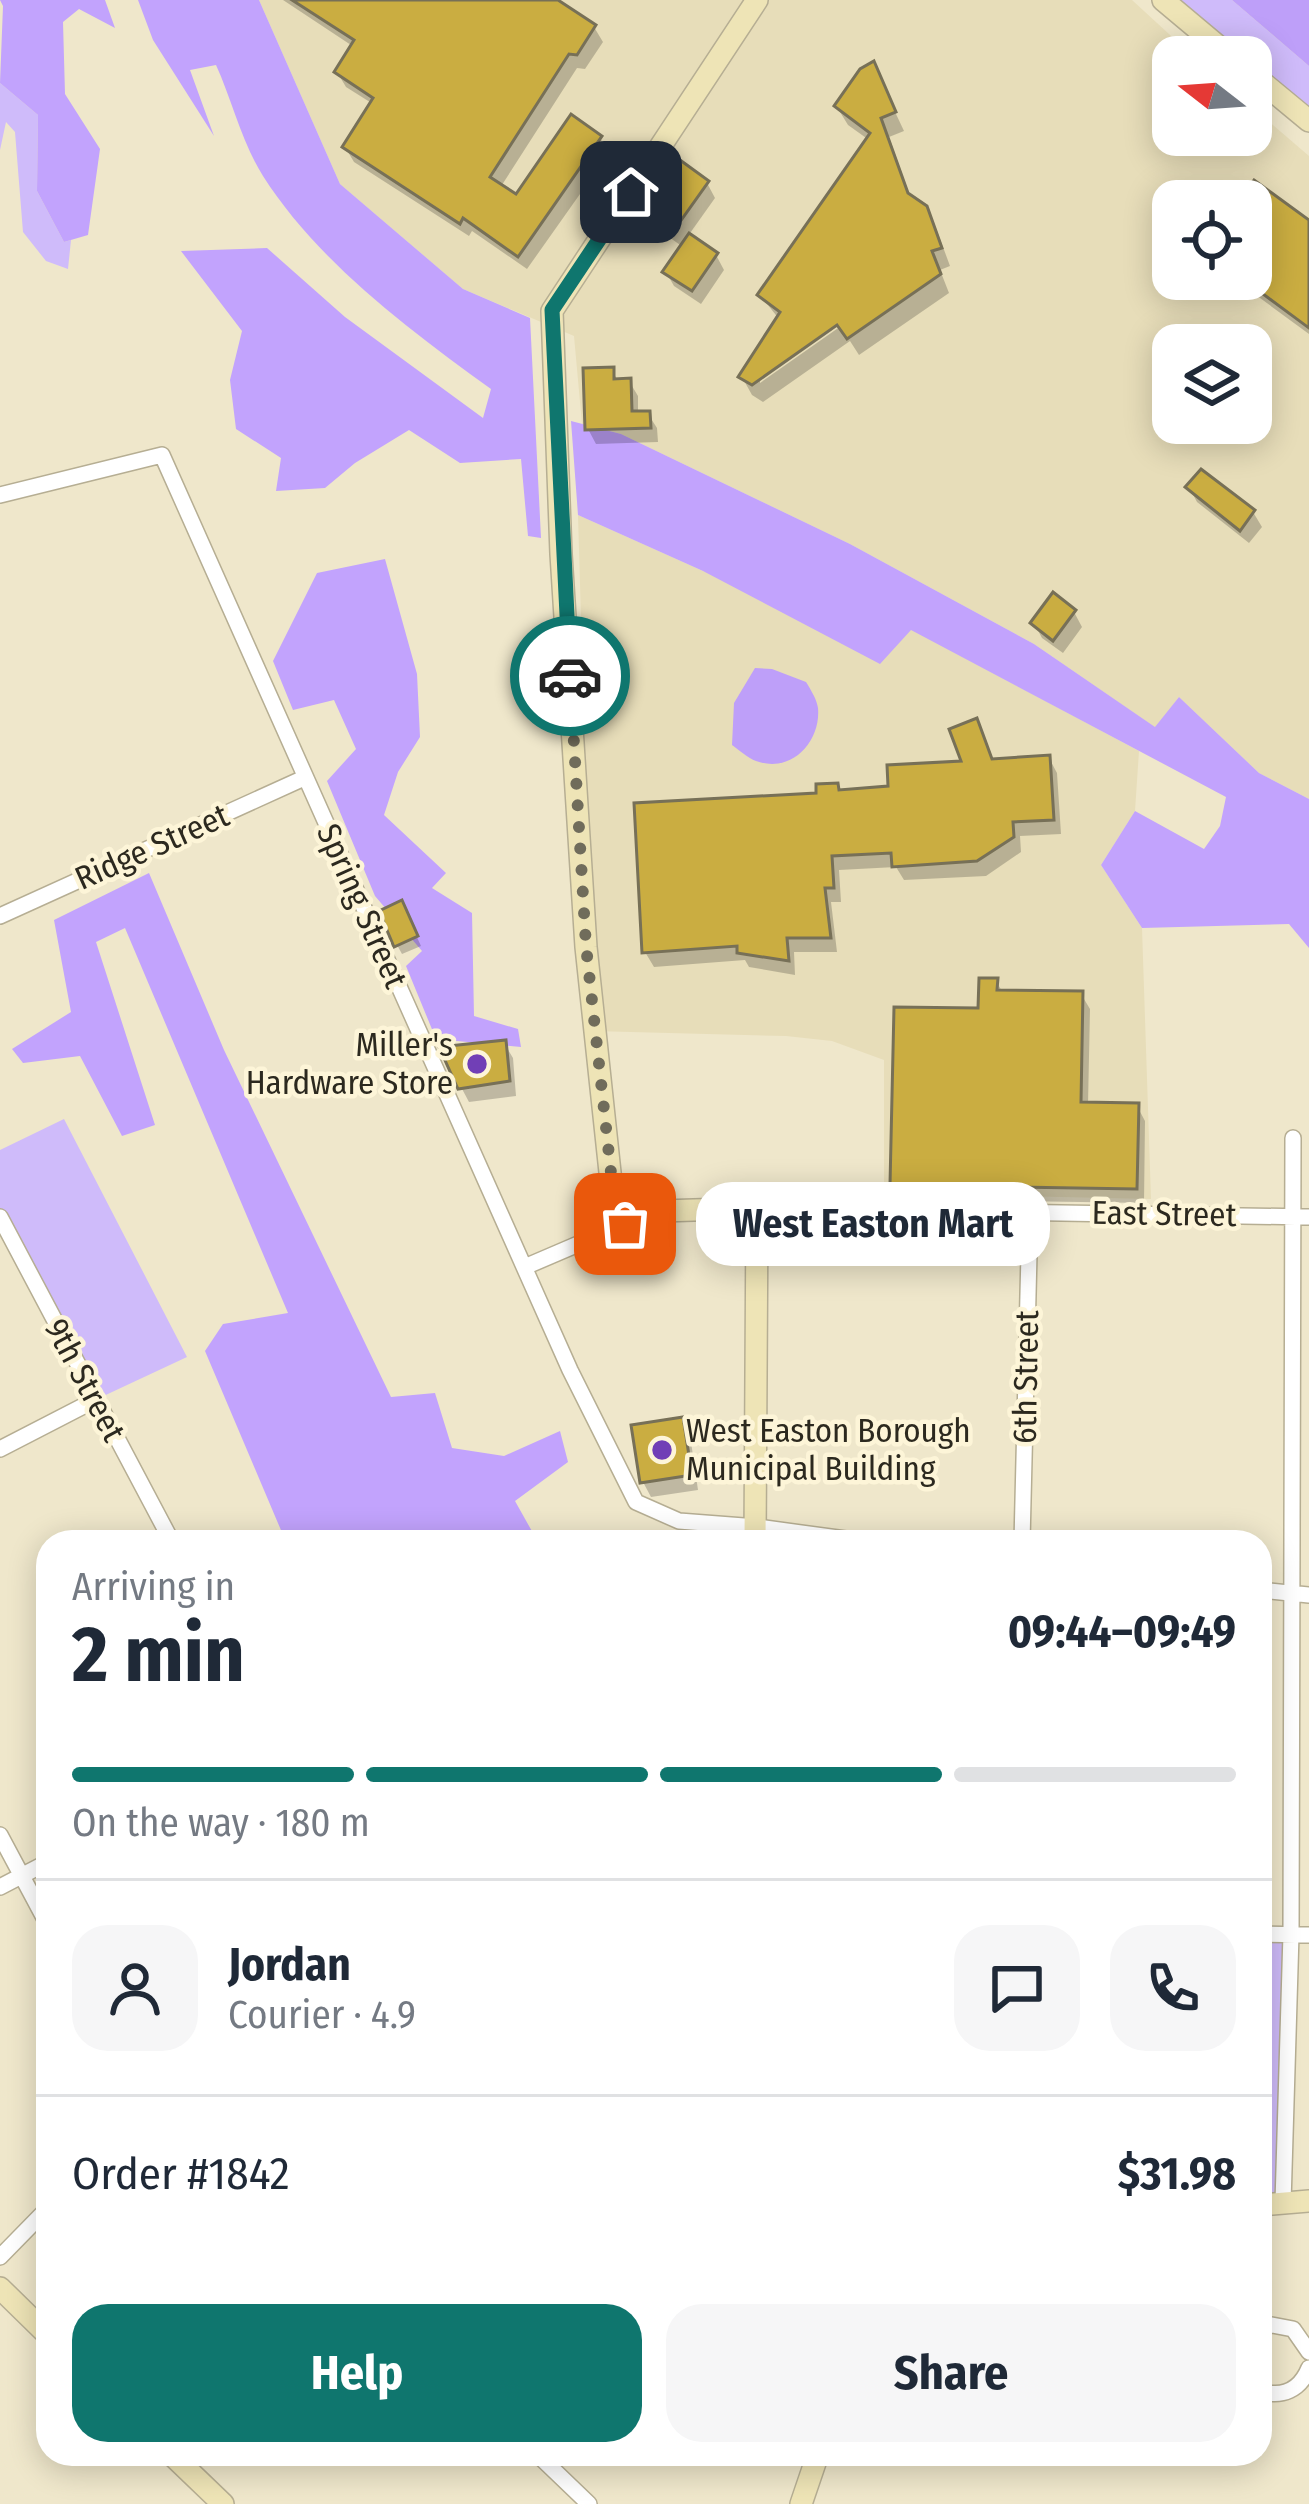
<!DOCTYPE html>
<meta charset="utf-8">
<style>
body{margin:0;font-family:"Fira Sans Condensed",sans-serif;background:#f6f6f7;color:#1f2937;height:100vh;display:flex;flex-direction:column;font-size:45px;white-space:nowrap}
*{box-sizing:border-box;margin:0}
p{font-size:39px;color:#747a83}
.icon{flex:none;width:66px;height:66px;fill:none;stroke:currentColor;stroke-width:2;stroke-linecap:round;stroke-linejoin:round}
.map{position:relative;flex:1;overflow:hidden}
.side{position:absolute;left:36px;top:1530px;width:1236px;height:936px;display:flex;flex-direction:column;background:#fff;border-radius:36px;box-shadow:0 6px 30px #0003}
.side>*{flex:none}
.needle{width:78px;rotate:287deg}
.tools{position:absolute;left:1152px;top:36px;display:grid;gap:24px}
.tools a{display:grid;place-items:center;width:120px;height:120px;border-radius:24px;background:#fff;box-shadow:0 6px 30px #0003;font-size:60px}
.pin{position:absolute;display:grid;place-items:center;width:102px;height:102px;color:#fff;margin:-51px;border-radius:24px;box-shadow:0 6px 18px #0006}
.courier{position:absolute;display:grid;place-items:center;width:120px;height:120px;margin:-60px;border:9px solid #0f766e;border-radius:50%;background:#fff;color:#222;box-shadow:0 3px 15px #0007}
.bubble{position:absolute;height:84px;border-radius:36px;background:#fff;box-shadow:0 6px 30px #0003;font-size:39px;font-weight:700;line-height:84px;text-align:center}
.headline em{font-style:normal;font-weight:700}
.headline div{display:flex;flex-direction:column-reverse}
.headline{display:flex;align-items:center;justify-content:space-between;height:204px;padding:0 36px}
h1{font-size:78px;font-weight:700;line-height:90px}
.bar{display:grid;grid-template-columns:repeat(4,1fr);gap:18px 12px;align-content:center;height:144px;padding:0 36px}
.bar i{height:15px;border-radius:9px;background:#e0e1e3}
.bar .active{background:#0f766e}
.bar p{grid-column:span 4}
.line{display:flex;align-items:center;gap:30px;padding:0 36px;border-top:3px solid #e0e1e3}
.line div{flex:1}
.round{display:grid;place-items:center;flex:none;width:126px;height:126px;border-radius:36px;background:#f6f6f7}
.button{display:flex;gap:24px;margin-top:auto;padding:24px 36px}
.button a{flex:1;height:138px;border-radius:36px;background:#0f766e;color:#fff;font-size:48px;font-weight:700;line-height:138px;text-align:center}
.button a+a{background:#f6f6f7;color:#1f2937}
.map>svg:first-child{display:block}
.built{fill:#e7ddb9;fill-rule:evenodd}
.green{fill:#cfbbfa}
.forest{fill:#c2a3fd}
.water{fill:#be9ff9}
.shadow{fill:#0003;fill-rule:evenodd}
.building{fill:#caad41;stroke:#777057;stroke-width:3}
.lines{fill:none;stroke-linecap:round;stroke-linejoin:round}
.street-casing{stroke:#b6ae93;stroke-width:18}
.secondary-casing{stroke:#b6ae93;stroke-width:24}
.street{stroke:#fff;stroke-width:15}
.secondary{stroke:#eee4b6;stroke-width:21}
.done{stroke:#706c5b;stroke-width:12;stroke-dasharray:0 21.6}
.route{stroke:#0f766e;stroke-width:15}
.poi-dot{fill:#713fb6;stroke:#fdf5d8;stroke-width:4.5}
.labels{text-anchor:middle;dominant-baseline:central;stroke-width:9;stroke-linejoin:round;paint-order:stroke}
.street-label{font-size:33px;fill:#2c291f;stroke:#fdf5d8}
.poi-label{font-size:33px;fill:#2c291f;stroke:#fdf5d8;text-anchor:end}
</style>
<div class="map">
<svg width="1309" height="2504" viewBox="0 0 1309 2504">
<rect width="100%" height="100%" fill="#efe7cb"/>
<path class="built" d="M 259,0 L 1132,0 L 1194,57 L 1173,57 L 1173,135 L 1251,135 L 1251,106 L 1309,156 L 1309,799 L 1259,773 L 1179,697 L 1156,728 L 1034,644 L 850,544 L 621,434 L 582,424 L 574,336 L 463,289 L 340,184 ZM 1173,201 L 1251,201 L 1251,279 L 1173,279 ZM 1173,345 L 1251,345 L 1251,423 L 1173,423 Z
M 578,515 L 703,571 L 911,629 L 1139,751 L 1135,811 L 1101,865 L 1142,928 L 1151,1199 L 884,1193 L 884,1060 L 832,1041 L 786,1036 L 593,1031 Z"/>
<path class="green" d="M 1163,0 L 1232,0 L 1309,66 L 1309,121 L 1251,73 L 1251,57 L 1231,57 Z
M 0,83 L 38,115 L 37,191 L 64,242 L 71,240 L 68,269 L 46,261 L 23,232 L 15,132 L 6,122 L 0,150 Z
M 64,1119 L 187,1357 L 95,1400 L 0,1217 L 0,1150 Z
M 1260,1934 L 1291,1934 L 1283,2203 L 1260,2206 Z"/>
<path class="forest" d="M 0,0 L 105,0 L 115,28 L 79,9 L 63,22 L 65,94 L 100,149 L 88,235 L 64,242 L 37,191 L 38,115 L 0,83 L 3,6 Z
M 138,0 L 259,0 L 340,184 L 463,289 L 530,318 L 541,538 L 528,536 L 521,459 L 460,463 L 409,430 L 355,463 L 325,488 L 276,491 L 281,458 L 236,429 L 230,380 L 242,331 L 181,251 L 267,248 L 345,317 L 483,418 L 491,389 C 408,329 318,262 263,176 C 242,143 232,100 216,65 L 190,70 L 214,136 L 153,40 Z
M 571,421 L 621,434 L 850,544 L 1034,644 L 1155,727 L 1179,697 L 1259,773 L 1309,799 L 1309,948 L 1289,924 L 1142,928 L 1101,865 L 1135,811 L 1204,849 L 1220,826 L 1226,797 L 911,630 L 880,664 L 703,571 L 578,515 Z
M 385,559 L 417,674 L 420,737 L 398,772 L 384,815 L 446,873 L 432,888 L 472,913 L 474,1016 L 518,1029 L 521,1047 L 436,1039 L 406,966 L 422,951 L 375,896 L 327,781 L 356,749 L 334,700 L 293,710 L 273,661 L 317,573 Z
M 149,873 L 224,1050 L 391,1397 L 435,1393 L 452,1448 L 504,1456 L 560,1431 L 568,1462 L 515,1501 L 538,1542 L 286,1542 L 205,1351 L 223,1324 L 288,1313 L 125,928 L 96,942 L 155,1125 L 122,1136 L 80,1056 L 23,1063 L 12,1049 L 71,1012 L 54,920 Z"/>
<path class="water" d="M 1232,0 L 1309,0 L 1309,66 Z
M 755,668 L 772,669 L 806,682 C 811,690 817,700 818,708 C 821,742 791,774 756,761 C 748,758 739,750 732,745 L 734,703 Z"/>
<path class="shadow" d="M 283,0 L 552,0 L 594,27 L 603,42 L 585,69 L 577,68 L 500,188 L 517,199 L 600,138 L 609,153 L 527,269 L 472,231 L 469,236 L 354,162 L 345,147 L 373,104 L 346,87 L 337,72 L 354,47 Z
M 873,65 L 904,131 L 889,137 L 911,199 L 924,208 L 936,228 L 950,266 L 940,270 L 949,293 L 859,355 L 850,341 L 763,402 L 752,395 L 742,377 L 779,319 L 760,295 L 869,140 L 848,125 L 837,107 ZM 848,314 L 851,319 L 760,383 L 760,375 Z
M 707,183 L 715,198 L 688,236 L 716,255 L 724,270 L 701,304 L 674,286 L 666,272 L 683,247 L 659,230 L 650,215 Z
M 1255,184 L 1309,224 L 1309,334 L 1234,279 L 1251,279 L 1251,201 L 1242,201 Z
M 612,370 L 618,381 L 629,381 L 638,396 L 638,414 L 648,414 L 657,428 L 658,442 L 596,444 L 588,429 Z
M 1189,487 L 1253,512 L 1262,527 L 1249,543 L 1197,502 Z
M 1074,612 L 1082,627 L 1063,653 L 1042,638 L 1034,623 Z
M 1049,758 L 1057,773 L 1061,834 L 1020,836 L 1021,852 L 986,876 L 904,880 L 896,867 L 839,870 L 841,902 L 831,902 L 837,952 L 794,952 L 795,975 L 749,967 L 745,960 L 654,967 L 645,952 L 840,793 L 892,789 L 993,762 Z
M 406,913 L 421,946 L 402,954 L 397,945 Z
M 996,981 L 1003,993 L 1081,994 L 1090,1009 L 1088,1105 L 1137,1106 L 1145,1121 L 1144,1203 L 902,1199 L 893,1184 Z
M 504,1043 L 513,1058 L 516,1096 L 469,1102 L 461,1087 Z
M 681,1420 L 690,1435 L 698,1490 L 651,1497 L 643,1482 Z"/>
<path class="building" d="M 292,0 L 558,0 L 596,25 L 577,55 L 569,54 L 490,177 L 516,194 L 571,114 L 602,136 L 518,257 L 463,218 L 460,224 L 342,147 L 373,98 L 334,72 L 354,40 Z
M 874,61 L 896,112 L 881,118 L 908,193 L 927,206 L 942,248 L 932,251 L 941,274 L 847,339 L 837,325 L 752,385 L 738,377 L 780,312 L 757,295 L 870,133 L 834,106 L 860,69 Z
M 680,160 L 709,181 L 672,233 L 647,215 L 654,205 L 650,202 Z
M 1254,180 L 1309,220 L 1309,328 L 1251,285 L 1251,201 L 1239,201 Z
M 689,233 L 718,253 L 692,291 L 662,272 Z
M 614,367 L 614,379 L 631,378 L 632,411 L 650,411 L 651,428 L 585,430 L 583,368 Z
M 1201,469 L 1255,510 L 1240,531 L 1185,487 Z
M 1053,592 L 1076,610 L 1053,641 L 1030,623 Z
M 977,718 L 992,759 L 1050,755 L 1054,820 L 1013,822 L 1014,837 L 977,861 L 892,867 L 891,853 L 832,856 L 834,888 L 825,888 L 831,938 L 787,938 L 789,961 L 737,953 L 737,946 L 642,953 L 634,803 L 816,793 L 816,784 L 838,783 L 839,790 L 888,786 L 887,765 L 961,761 L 949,729 Z
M 402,900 L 418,936 L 394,947 L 379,911 Z
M 979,978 L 998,978 L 997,990 L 1083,991 L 1081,1102 L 1139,1103 L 1137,1189 L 890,1185 L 894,1007 L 978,1008 Z
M 506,1040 L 510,1081 L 458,1089 L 439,1047 Z
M 683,1417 L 692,1475 L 640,1483 L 631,1425 Z"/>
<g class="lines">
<g class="street-casing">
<path id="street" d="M 0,495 L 162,455 L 570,1370 L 636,1502 L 679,1521 L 757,1527 L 868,1542
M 0,916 L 304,778
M 757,1208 L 1309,1217
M 0,1217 L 172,1542
M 527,1266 L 625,1224
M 0,1449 L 95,1400
M 1022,1542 L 1030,1212
M 1260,1590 L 1309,1595
M 0,1835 L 48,1925
M 0,1887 L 48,1862
M 1260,1934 L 1309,1935
M 1283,2203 L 1291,1934 L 1293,1138
M 0,2257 L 48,2208
M 1260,2328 L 1272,2325 L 1293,2329 L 1309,2352
M 1260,2391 C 1282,2398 1300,2390 1309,2368
M 537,2454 L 589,2504"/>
</g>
<g class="secondary-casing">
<path id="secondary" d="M 1163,0 L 1231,57
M 1251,73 L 1309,121
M 755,1542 L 757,1208 L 662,1211 L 625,1224 L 612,1191 L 586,947 L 561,554 L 552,311 L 757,0
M 1260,2205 L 1309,2201
M 0,2288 L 48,2335
M 171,2454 L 223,2504
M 801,2504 L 818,2454"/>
</g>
<use href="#street" class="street"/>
<use href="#secondary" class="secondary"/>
</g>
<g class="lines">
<path class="done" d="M 570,676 L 586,946 L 613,1191 L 625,1224"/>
<path class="route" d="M 570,676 L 552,310 L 631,192"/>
</g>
<g class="poi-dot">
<circle cx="477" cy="1064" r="12"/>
<circle cx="662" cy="1450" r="12"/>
</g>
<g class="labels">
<g class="street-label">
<text transform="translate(152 847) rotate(-24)">Ridge Street</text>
<text transform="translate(362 906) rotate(66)">Spring Street</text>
<text transform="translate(1164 1214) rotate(1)">East Street</text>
<text transform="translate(1026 1377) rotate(-89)">6th Street</text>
<text transform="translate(85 1380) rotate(62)">9th Street</text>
</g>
<g class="poi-label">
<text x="453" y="1045">Miller's<tspan x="453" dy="38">Hardware Store</tspan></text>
<text x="686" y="1431" text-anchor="start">West Easton Borough<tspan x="686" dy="38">Municipal Building</tspan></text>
</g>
</g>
</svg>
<div class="tools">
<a><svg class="needle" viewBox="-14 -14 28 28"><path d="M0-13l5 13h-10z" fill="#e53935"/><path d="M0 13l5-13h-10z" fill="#747a83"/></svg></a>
<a><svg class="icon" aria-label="locate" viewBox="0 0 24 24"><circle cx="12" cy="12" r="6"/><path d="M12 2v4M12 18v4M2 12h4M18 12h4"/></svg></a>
<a><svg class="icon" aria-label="layers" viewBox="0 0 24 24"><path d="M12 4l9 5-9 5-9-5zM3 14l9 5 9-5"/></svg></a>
</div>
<div class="pin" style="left:625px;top:1224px;background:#ea580c"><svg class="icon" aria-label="bag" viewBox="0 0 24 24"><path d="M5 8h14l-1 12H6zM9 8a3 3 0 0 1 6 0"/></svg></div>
<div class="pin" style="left:631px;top:192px;background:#1f2937"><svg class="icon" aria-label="home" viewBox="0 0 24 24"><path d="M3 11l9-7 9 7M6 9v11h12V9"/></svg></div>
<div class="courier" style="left:570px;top:676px"><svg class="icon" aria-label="car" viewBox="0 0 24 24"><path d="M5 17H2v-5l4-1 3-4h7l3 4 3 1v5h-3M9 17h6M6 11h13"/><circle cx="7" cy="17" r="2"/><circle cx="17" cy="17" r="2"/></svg></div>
<div class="bubble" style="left:696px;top:1182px;width:354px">West Easton Mart</div>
<section class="side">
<div class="headline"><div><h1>2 min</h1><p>Arriving in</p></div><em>09:44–09:49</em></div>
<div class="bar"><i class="active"></i><i class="active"></i><i class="active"></i><i></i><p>On the way · 180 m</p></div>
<div class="line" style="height:216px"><a class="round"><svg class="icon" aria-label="person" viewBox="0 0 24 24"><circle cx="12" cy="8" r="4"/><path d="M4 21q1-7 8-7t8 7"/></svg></a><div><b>Jordan</b><p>Courier · 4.9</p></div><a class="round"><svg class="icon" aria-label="chat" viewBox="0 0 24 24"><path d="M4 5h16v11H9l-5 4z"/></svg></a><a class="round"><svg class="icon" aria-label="phone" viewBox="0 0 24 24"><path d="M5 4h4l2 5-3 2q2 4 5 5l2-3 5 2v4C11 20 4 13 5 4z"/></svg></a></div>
<div class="line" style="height:156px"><div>Order #1842</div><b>$31.98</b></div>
<div class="button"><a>Help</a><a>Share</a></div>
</section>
</div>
